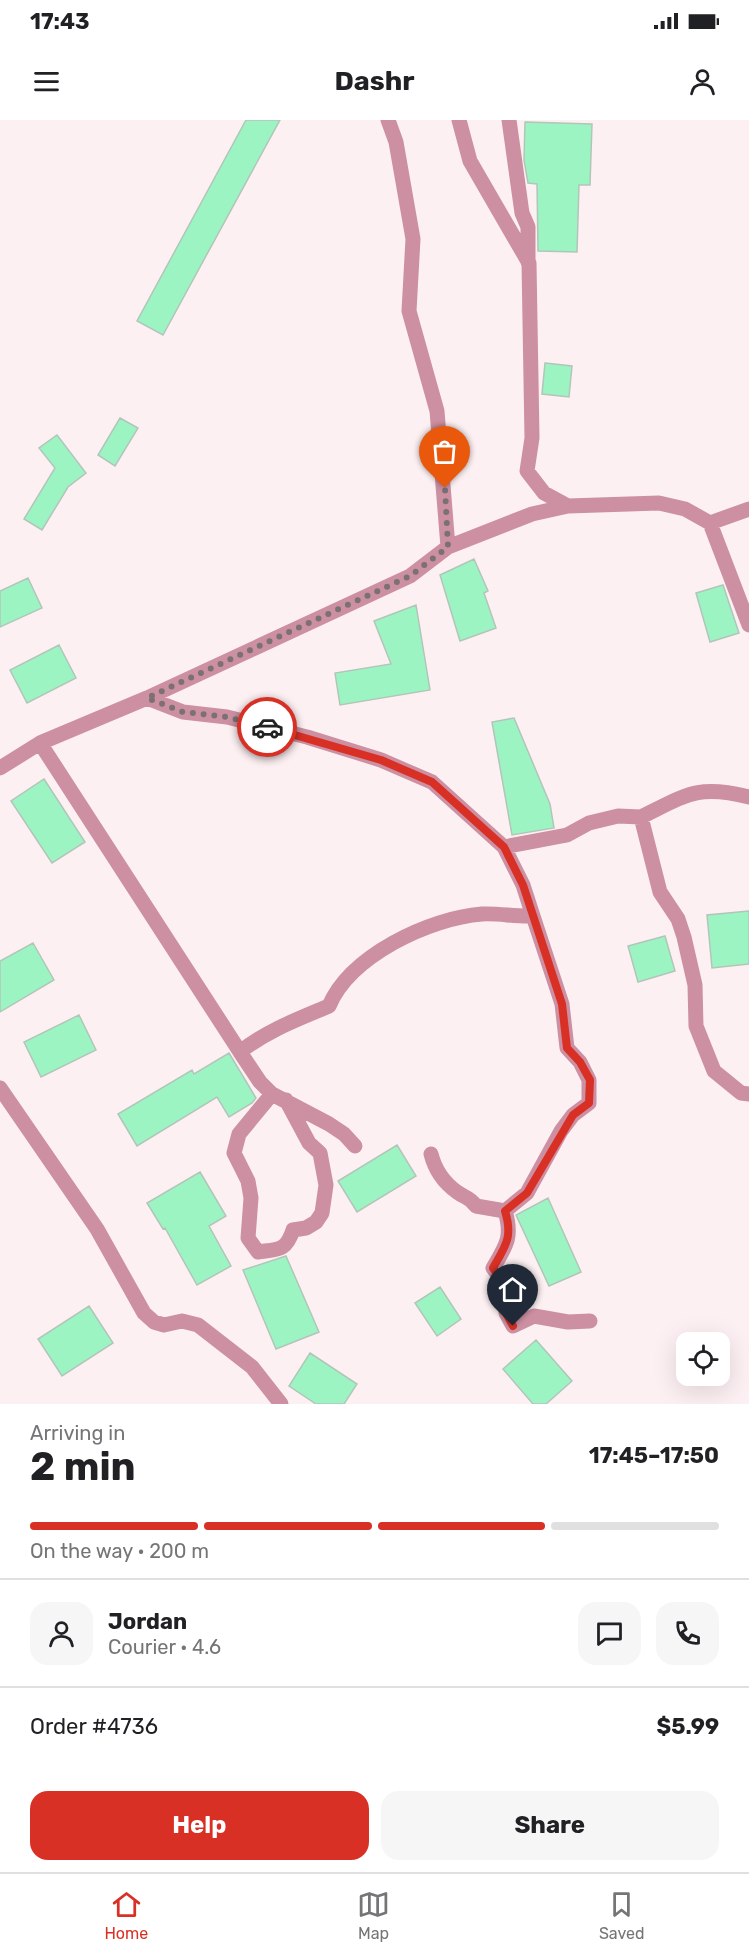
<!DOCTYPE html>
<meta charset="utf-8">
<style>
body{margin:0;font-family:Rubik,sans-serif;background:#f6f6f6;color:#202124;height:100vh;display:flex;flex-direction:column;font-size:22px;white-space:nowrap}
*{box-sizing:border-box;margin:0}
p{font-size:20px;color:#757577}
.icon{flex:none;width:33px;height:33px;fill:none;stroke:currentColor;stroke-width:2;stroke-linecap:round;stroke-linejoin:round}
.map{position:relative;height:1284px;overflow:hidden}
.panel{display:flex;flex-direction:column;background:#fff;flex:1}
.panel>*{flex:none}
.tools{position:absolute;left:676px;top:1212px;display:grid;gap:12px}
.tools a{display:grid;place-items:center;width:54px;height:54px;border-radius:12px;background:#fff;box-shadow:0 6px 24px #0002;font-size:30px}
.pin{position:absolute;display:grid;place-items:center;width:51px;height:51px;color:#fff;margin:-62px -26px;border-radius:50% 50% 50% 0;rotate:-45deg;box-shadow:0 0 6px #0007}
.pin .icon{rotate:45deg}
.courier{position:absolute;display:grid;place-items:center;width:60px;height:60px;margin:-30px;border:4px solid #d93025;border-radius:50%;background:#fff;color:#222;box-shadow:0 2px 8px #0007}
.head em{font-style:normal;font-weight:700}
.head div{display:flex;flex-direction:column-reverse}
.head{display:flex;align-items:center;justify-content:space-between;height:102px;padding:0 30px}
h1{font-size:39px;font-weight:700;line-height:45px}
.bar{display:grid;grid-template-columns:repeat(4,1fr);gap:9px 6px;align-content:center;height:72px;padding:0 30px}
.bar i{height:8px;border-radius:4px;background:#e0e0e0}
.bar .on{background:#d93025}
.bar p{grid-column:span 4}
.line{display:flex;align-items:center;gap:15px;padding:0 30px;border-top:2px solid #e0e0e0}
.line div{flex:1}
.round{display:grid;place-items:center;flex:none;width:63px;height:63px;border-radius:18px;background:#f6f6f6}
.button{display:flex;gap:12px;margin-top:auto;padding:12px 30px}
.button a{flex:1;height:69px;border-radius:18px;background:#d93025;color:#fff;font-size:24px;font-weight:700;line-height:69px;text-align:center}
.button a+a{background:#f6f6f6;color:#202124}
.status{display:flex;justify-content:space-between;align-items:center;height:42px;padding:0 30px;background:#fff;direction:ltr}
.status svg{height:16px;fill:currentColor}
header{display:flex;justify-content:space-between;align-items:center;height:78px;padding:0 30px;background:#fff;font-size:27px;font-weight:700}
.menu{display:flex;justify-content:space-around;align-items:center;height:84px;border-top:2px solid #e0e0e0;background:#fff;font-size:16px;color:#757577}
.menu a{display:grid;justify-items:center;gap:3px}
.menu .on{color:#d93025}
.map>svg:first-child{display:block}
.building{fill:#9df4c3;stroke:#b2c5b9;stroke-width:1.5}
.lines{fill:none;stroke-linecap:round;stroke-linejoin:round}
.minor{stroke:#cc90a2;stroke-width:15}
.done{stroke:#7b7174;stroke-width:6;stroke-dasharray:0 10.8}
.route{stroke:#d93025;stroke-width:8}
</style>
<div class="status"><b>17:43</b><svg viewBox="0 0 49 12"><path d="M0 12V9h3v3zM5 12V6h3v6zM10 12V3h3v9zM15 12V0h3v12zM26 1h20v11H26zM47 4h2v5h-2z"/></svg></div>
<header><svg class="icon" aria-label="menu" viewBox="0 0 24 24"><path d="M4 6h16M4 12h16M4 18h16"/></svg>Dashr<svg class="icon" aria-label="person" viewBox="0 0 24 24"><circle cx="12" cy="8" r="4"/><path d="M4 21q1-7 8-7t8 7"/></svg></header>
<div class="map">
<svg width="749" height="1284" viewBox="0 0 749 1284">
<rect width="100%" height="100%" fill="#fdf0f3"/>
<path class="building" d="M 246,0 L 280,0 L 163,215 L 137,201 Z
M 525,2 L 592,4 L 590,65 L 579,65 L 577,132 L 538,131 L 537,64 L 528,63 L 524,40 Z
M 545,243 L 572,246 L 569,277 L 542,274 Z
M 120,298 L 138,308 L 115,346 L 98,335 Z
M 57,315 L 86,353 L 68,367 L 42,410 L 24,399 L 55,348 L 39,328 Z
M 474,439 L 488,471 L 484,473 L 496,508 L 460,521 L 440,455 Z
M 28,458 L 42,488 L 0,507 L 0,471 Z
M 723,465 L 739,513 L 710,522 L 696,473 Z
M 416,485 L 430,570 L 340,585 L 335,553 L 391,544 L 374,501 Z
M 59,525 L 76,558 L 27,583 L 10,550 Z
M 514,598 L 550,684 L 554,708 L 512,715 L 492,602 Z
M 44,659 L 85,722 L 52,743 L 11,681 Z
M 749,791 L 749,844 L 712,848 L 707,795 Z
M 665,816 L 675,851 L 638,862 L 628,826 Z
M 33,823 L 54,860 L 0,892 L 0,841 Z
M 79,895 L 96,930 L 41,957 L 24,922 Z
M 229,933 L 256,978 L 252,983 L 229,997 L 217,977 L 137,1026 L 118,994 L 192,950 L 194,954 Z
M 397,1025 L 416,1056 L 357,1092 L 338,1061 Z
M 200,1052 L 226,1096 L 209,1106 L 231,1146 L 197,1165 L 165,1108 L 163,1109 L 147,1083 Z
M 548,1078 L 581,1152 L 549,1166 L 516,1095 Z
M 286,1136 L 319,1212 L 276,1229 L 243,1150 Z
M 440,1167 L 461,1199 L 437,1216 L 415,1183 Z
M 89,1186 L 113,1223 L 62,1256 L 38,1219 Z
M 536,1220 L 572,1261 L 546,1284 L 533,1284 L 503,1249 Z
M 310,1233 L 357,1264 L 344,1284 L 316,1284 L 289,1266 Z"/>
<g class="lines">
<path class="minor" d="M 388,0 L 396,22 L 413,119 L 409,191 L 437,291 L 448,427
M 459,0 L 470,41 L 529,143 L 532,318 L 527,351 L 544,373 L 568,386
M 509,0 L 522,93 L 528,107 L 528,142
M 710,403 L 749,389
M 40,623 L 240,932 C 266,911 298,899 329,886 C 350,836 429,798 482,794 C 499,793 516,797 533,796 L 523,765 L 504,727 L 432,662 L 381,640 L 307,617 L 227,597 L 183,592 L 147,578
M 0,648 L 40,623 L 147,578 L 410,456 L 448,427 L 532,394 L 568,386 L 659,383 L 685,389 L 710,403 L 749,505
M 641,697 C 686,675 697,664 749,677
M 504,727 L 567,715 L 589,703 L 618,696 L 641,697 L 660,772 L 678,799 L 684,817 L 695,865 L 696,906 L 714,951 L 741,973 L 749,974
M 533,796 L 562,884 L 567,928 L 580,942 L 589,960 L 589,983 L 573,995 L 561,1011 L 527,1073 L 505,1091 C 513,1117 506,1126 493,1148 L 505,1164 L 506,1193 L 513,1206 L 534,1196 L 568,1202 L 590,1201
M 240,932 L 260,962 L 272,974 L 329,1004 L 344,1014 L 355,1026
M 0,968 L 97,1109 L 144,1193 L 154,1202 L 164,1205 L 182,1201 L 198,1205 L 252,1247 L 281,1284
M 272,974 L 239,1014 L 234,1033 L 248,1061 L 251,1078 L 248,1118 L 258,1132 C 279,1129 286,1131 293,1110 L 306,1108 L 316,1102 L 322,1093 L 326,1065 L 320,1033 L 309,1023 L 286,980
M 431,1034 C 435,1050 443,1062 457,1072 C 465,1078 470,1077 476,1086 L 505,1091"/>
</g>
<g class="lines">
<path class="done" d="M 267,607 L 227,597 L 183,592 L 147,578 L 410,456 L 448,427 L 445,368"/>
<path class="route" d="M 267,607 L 381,640 L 432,662 L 504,727 L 523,765 L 562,884 L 567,928 L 580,942 L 590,960 L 589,983 L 573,995 L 527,1073 L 505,1091 C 513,1117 506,1125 493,1148 L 505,1164 L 506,1193 L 513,1206"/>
</g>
</svg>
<div class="tools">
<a><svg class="icon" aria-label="locate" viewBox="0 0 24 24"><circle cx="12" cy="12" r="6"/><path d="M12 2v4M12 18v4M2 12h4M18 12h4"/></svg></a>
</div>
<div class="pin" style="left:445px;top:368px;background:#ea580c"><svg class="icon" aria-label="bag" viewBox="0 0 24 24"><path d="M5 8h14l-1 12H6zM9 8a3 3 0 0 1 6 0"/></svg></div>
<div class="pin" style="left:513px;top:1206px;background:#1f2937"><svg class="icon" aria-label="home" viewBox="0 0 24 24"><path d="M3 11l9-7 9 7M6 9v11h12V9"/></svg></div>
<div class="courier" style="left:267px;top:607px"><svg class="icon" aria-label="car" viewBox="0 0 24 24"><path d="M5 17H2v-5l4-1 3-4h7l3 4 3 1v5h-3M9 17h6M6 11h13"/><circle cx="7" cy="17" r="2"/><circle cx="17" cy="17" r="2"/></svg></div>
</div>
<section class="panel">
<div class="head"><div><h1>2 min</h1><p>Arriving in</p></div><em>17:45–17:50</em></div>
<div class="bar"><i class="on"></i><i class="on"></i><i class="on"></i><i></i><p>On the way · 200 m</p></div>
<div class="line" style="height:108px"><a class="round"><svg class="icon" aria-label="person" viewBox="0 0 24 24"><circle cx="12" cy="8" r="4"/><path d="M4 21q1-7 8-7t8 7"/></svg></a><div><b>Jordan</b><p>Courier · 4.6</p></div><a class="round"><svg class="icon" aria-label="chat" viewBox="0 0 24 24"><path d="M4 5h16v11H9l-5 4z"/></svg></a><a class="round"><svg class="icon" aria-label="phone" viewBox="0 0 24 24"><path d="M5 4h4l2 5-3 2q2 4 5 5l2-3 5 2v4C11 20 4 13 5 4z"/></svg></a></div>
<div class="line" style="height:78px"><div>Order #4736</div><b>$5.99</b></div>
<div class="button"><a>Help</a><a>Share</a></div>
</section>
<nav class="menu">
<a class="on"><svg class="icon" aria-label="home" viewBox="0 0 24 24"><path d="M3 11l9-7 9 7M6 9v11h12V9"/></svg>Home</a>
<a><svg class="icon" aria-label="map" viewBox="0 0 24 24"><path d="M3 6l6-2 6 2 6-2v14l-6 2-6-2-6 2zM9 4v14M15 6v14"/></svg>Map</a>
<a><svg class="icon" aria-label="saved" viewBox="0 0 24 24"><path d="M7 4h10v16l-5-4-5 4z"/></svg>Saved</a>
</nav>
